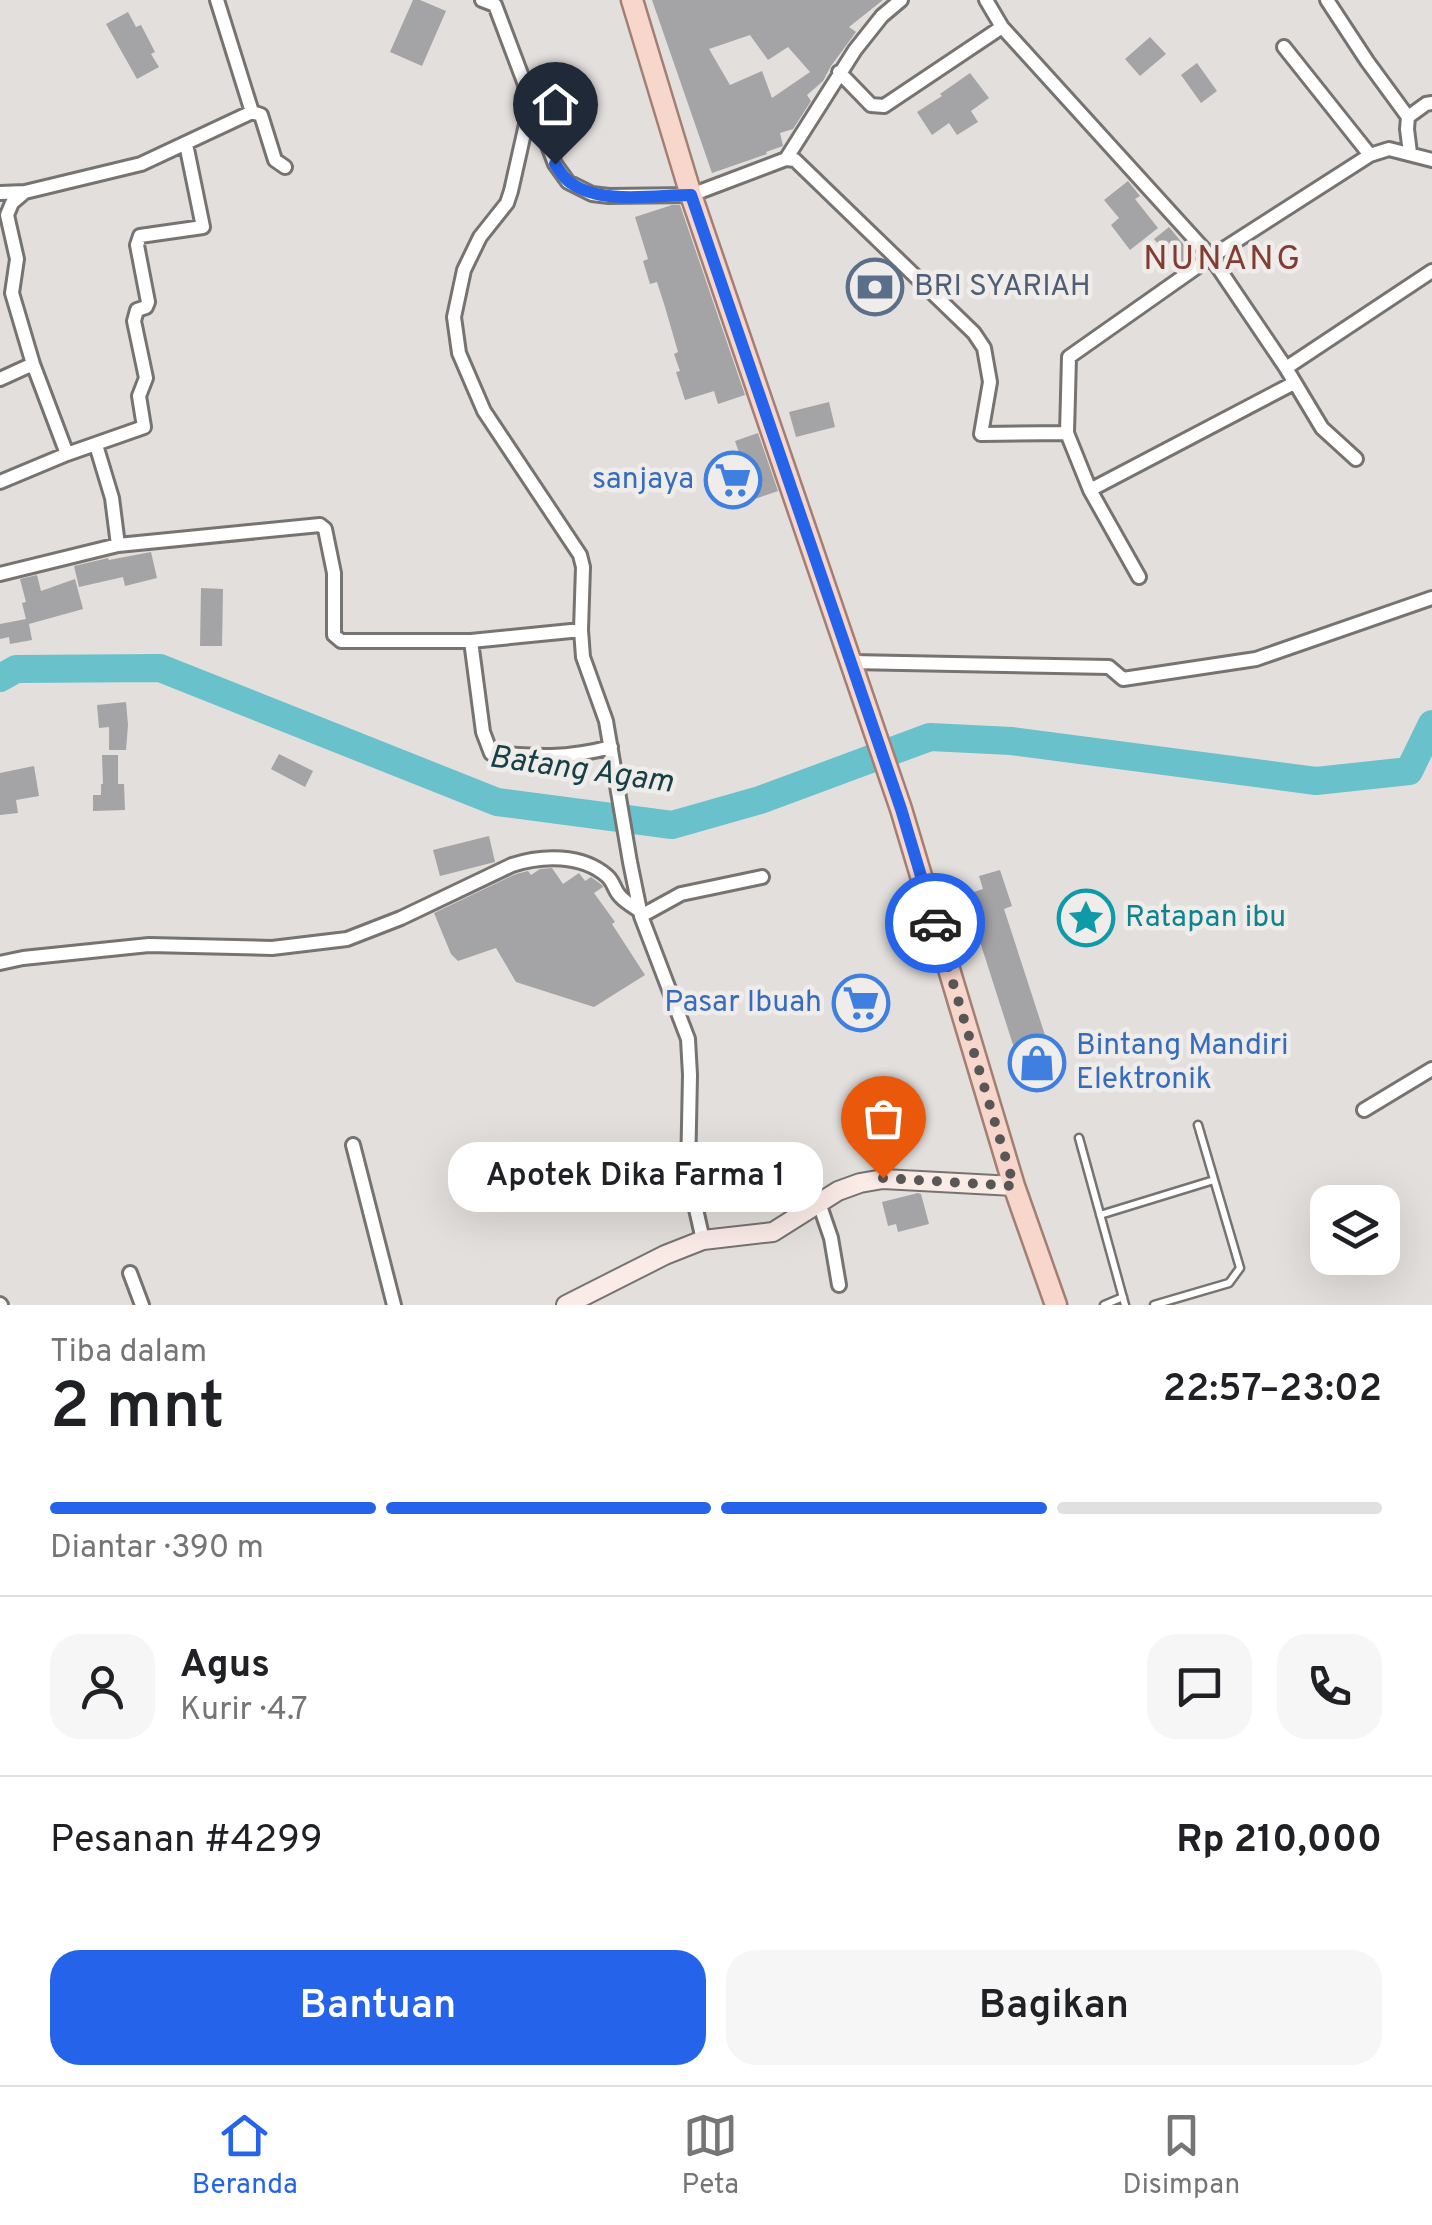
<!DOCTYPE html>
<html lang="id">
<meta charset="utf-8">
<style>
body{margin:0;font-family:Overpass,sans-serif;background:#f6f6f6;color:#202124;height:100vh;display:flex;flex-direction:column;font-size:38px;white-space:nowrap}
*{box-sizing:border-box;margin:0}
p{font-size:32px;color:#757577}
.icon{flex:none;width:55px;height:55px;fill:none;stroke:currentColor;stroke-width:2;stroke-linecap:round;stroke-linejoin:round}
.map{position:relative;height:1305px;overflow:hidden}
.sheet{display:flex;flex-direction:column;background:#fff;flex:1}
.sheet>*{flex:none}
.controls{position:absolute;left:1310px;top:1185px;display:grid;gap:20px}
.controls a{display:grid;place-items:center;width:90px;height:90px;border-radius:20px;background:#fff;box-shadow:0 10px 40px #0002;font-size:50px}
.pin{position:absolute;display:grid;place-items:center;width:85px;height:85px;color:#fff;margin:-102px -42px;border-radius:50% 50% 50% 0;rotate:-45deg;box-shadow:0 0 10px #0007}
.pin .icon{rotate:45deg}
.courier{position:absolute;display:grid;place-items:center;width:100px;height:100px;margin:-50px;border:8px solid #2563eb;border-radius:50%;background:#fff;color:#222;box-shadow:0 2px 12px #0007}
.bubble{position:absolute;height:70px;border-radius:30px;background:#fff;box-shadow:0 10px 40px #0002;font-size:32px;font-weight:600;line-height:70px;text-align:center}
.overview em{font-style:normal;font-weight:600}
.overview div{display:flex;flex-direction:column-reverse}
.overview{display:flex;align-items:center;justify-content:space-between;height:170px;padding:0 50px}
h1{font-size:65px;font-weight:600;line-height:75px}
.bar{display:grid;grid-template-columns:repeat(4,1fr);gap:15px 10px;align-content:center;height:120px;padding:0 50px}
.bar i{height:12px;border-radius:8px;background:#e0e0e0}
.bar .on{background:#2563eb}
.bar p{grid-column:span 4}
.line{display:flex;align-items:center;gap:25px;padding:0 50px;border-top:2px solid #e0e0e0}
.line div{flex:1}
.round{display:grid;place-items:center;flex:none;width:105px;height:105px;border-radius:30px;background:#f6f6f6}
.button{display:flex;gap:20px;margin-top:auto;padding:20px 50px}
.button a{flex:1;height:115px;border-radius:30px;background:#2563eb;color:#fff;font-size:40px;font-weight:600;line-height:115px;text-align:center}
.button a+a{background:#f6f6f6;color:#202124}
.tabs{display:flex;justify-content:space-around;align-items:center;height:140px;border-top:2px solid #e0e0e0;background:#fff;font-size:28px;color:#757577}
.tabs a{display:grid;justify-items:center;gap:5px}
.tabs .on{color:#2563eb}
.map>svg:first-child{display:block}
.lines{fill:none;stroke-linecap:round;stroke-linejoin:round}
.river{stroke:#68c1cb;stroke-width:28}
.building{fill:#a4a3a6;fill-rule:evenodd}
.lane-casing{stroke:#767371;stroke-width:11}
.street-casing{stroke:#767371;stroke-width:18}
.secondary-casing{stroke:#767371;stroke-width:22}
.primary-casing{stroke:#a37e73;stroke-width:25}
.lane{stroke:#fff;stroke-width:6}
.street{stroke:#fff;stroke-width:12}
.secondary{stroke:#fbebe6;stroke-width:18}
.primary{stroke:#f7d6cc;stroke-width:20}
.done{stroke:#595756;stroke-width:10;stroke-dasharray:0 18}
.route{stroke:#2563eb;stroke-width:12}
.labels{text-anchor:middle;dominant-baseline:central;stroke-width:9;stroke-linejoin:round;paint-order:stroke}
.service-label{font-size:30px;fill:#4e5e75;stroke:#efece9;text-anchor:start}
.shop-label{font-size:30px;fill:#366cbe;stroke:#efece9;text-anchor:end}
.culture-label{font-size:30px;fill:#0d838f;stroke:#efece9;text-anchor:start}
.water-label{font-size:32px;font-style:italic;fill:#164045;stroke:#efece9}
.quarter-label{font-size:35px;letter-spacing:2.5px;fill:#833c34;stroke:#efece9}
</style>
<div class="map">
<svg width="1432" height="1305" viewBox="0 0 1432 1305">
<rect width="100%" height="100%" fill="#e2dfdc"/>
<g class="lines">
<path class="river" d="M 0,678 L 16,669 L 160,668 L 497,802 L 672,825 L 760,800 L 930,737 L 1011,741 L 1316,781 L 1409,771 L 1432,724"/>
</g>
<path class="building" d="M 413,0 L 420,0 L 446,11 L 422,66 L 390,52 Z
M 652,0 L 883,0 L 849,27 L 856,32 L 831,66 L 823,81 L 807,95 L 811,101 L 793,129 L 780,133 L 783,146 L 766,152 L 767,154 L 712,173 ZM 750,35 L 768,60 L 788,47 L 810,72 L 772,98 L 762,71 L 730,85 L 709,49 Z
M 128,12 L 136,27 L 141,25 L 155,52 L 151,54 L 159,67 L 137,79 L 106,24 Z
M 1150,37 L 1166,54 L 1140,76 L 1125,59 Z
M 1197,63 L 1217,91 L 1201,103 L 1181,75 Z
M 970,73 L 989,98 L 971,111 L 978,122 L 957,135 L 949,123 L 932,135 L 917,112 L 942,96 L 940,94 Z
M 1128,181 L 1140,196 L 1135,199 L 1158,228 L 1130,250 L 1111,225 L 1119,218 L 1104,200 Z
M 672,205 L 680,205 L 745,395 L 718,404 L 714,391 L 685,400 L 676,372 L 680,371 L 674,354 L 678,352 L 665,307 L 657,282 L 650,284 L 643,261 L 648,259 L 635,217 Z
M 1169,227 L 1194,257 L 1178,268 L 1154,239 Z
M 829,402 L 835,427 L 796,437 L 789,412 Z
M 758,433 L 778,491 L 755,499 L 735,441 Z
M 151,552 L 157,578 L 125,586 L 123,577 L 79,587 L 74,566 L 108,558 L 109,560 Z
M 37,575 L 41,591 L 75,579 L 83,609 L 29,624 L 32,640 L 10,644 L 9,637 L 0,639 L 0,624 L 26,619 L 22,603 L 26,602 L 20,579 Z
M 201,588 L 223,589 L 222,646 L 200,646 Z
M 126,702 L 128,725 L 126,750 L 109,750 L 109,727 L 99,728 L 97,705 Z
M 279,754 L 313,771 L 305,787 L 271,769 Z
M 102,755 L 118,755 L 118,784 L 124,784 L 125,810 L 93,811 L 93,795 L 101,795 L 101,784 L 103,784 Z
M 34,766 L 39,796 L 16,800 L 18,813 L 0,815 L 0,773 Z
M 489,836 L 495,862 L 440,876 L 433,850 Z
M 552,868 L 563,884 L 579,873 L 585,881 L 591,877 L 602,885 L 603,887 L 594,893 L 615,922 L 612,924 L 645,975 L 594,1007 L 516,982 L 496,948 L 458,961 L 451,954 L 434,913 L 516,874 L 528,871 L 531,875 L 540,869 Z
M 1000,870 L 1012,906 L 1004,909 L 1056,1069 L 1024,1079 L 965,895 L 983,889 L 979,876 Z
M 918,1193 L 921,1194 L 929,1224 L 898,1232 L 896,1224 L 888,1226 L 882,1202 Z"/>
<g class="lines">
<g class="lane-casing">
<path id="lane" d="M 1079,1138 L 1125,1305
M 1100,1215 L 1214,1180
M 1104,1305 L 1123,1297
M 1154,1305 L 1229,1283 L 1240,1268 L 1198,1125"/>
</g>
<g class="street-casing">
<path id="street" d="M 217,0 L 252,112 L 261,115 L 275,160 L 285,167
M 482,0 L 495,5 L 555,164 L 568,182 L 592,194 L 609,196 L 691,195 L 786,159 L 855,50 L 882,16 L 901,0
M 986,0 L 1002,27 L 1211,257 L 1370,155 L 1389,149 L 1432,160
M 1327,0 L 1367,61 L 1408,117
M 1284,47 L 1370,155
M 839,72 L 871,105 L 884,106 L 1002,27
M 531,102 L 511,191 L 507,203 L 480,237 L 464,270 L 454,317 L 459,353 L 484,411 L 580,555 L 583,567 L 581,630 L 583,657 L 606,721 L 630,862 L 641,916 L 688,1039 L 690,1075 L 688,1174 L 703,1240
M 1410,153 L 1407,129 L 1408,117 L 1426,104 L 1432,103
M 786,159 L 795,160 L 974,333 L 984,348 L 990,382 L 981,434 L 1067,433
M 25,192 L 12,203 L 7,215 L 17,259 L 12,293 L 33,364 L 67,454
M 0,193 L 25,192 L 141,164 L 252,112
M 1286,368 L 1432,271
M 0,379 L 33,364
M 96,445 L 112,498 L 118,545
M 0,482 L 67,454 L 144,427 L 139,396 L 146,378 L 134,321 L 137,310 L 146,307 L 148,302 L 137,245 L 140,236 L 203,227 L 186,144
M 1090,490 L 1294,383
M 0,574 L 118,545 L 320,525 L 325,529 L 334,573 L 334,635 L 341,641 L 471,641 L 483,732 L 491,753 C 537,757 566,759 611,747
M 1139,577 L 1090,490 L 1067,433 L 1069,357 L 1211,257 L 1286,368 L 1322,428 L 1356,459
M 471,641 L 581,630
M 851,662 L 1109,667 L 1123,679 L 1256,659 L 1432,598
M 641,916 L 681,894 L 762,877
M 0,963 L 23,958 L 149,945 L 272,948 L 347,939 L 401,918 L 512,865 C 542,855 582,854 607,876 C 614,882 614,890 620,896 C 625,902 634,907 640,911
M 1364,1110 L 1432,1069
M 353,1145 L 394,1305
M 819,1203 L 831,1238 L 839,1285
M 130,1273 L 142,1305
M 0,1304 L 1,1305"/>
</g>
<g class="secondary-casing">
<path id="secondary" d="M 566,1305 L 665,1255 L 703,1240 L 773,1232 L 838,1191 L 860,1183 L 883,1179 L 1014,1186"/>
</g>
<g class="primary-casing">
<path id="primary" d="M 632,0 L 691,195 L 901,809 L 1014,1186 L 1056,1305"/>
</g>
<use href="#lane" class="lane"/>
<use href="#street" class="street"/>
<use href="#secondary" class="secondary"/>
<use href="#primary" class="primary"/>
</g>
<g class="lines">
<path class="done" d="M 883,1178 L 1014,1186 L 935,923"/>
<path class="route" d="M 555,164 C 560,171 564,179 571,183 C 601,205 655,195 691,195 L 901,809 L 935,923"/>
</g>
<defs>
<g id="bank-ring" transform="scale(2.875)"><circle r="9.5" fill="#efece9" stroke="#5c6f8a" stroke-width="1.5"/><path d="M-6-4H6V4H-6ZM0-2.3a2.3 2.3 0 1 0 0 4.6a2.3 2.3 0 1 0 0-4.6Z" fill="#5c6f8a"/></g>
<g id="supermarket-ring" transform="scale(2.875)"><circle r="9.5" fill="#efece9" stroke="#3f7fe0" stroke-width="1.5"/><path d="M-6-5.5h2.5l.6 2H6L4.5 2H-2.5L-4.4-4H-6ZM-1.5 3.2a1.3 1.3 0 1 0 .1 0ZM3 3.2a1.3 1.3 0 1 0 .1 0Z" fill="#3f7fe0"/></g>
<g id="sight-ring" transform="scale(2.875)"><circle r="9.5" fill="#efece9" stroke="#0f9aa8" stroke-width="1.5"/><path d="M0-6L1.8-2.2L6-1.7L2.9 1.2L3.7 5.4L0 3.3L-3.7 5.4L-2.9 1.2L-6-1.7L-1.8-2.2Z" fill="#0f9aa8"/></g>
<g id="shop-ring" transform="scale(2.875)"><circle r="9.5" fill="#efece9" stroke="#3f7fe0" stroke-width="1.5"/><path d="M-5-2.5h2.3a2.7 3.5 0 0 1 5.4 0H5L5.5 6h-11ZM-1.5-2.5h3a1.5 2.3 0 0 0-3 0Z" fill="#3f7fe0"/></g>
</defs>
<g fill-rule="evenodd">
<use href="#bank-ring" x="875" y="287"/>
<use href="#supermarket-ring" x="733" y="480"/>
<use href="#sight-ring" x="1086" y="918"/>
<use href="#supermarket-ring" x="861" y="1003"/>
<use href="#shop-ring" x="1037" y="1063"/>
</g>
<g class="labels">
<g class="service-label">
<text x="914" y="287">BRI SYARIAH</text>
</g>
<g class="shop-label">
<text x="694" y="480">sanjaya</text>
<text x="822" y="1003">Pasar Ibuah</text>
<text x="1076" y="1046" text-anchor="start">Bintang Mandiri<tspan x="1076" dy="34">Elektronik</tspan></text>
</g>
<g class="culture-label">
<text x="1125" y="918">Ratapan ibu</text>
</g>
<g class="water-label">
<text transform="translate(581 771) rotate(8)">Batang Agam</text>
</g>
<g class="quarter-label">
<text x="1223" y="260">NUNANG</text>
</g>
</g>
</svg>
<div class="controls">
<a><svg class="icon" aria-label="layers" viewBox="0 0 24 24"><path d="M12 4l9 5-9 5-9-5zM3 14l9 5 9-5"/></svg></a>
</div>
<div class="pin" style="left:883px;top:1178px;background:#ea580c"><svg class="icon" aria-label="bag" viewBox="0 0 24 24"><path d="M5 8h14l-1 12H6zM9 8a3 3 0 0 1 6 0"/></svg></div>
<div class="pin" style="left:555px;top:164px;background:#1f2937"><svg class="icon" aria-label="home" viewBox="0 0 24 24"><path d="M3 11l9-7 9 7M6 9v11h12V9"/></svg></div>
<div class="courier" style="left:935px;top:923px"><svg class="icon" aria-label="car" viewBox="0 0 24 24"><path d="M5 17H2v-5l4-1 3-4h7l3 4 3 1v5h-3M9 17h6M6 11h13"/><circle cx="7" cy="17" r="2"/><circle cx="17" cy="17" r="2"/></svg></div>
<div class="bubble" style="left:448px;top:1142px;width:375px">Apotek Dika Farma 1</div>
</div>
<section class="sheet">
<div class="overview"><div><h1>2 mnt</h1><p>Tiba dalam</p></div><em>22:57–23:02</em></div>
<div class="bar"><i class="on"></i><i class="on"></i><i class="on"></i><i></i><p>Diantar · 390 m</p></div>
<div class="line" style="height:180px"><a class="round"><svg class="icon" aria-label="person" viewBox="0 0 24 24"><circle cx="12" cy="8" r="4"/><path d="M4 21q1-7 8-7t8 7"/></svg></a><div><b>Agus</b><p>Kurir · 4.7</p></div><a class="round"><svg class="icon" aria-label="chat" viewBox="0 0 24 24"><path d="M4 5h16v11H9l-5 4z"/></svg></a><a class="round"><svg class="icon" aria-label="phone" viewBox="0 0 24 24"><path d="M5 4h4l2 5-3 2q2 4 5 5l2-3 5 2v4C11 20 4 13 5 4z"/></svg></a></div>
<div class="line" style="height:130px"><div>Pesanan #4299</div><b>Rp 210,000</b></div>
<div class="button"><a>Bantuan</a><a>Bagikan</a></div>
</section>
<nav class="tabs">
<a class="on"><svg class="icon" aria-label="home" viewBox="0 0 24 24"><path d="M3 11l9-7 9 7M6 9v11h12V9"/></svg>Beranda</a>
<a><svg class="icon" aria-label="map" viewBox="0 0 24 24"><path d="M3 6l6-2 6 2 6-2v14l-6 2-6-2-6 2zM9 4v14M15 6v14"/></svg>Peta</a>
<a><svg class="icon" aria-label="saved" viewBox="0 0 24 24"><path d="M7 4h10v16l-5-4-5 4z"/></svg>Disimpan</a>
</nav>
